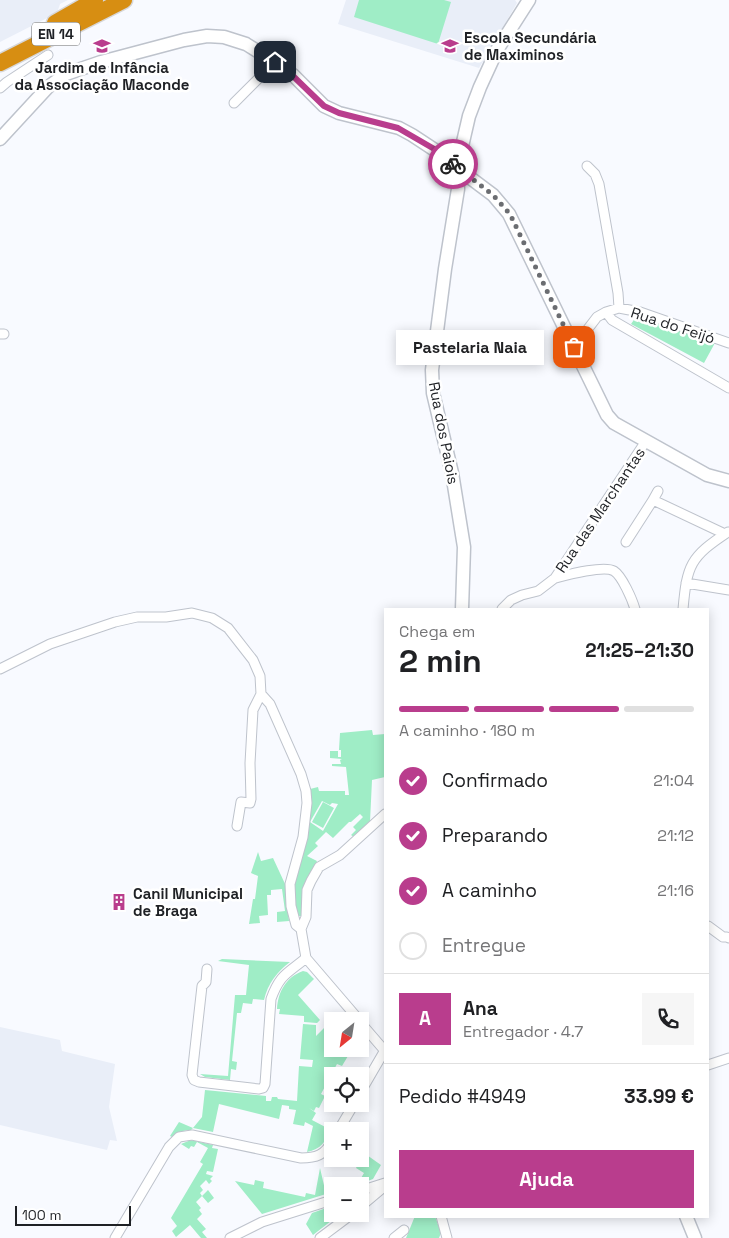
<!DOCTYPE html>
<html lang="pt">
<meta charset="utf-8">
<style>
body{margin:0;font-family:"Space Grotesk",sans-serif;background:#f6f6f6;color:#202124;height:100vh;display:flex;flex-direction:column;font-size:19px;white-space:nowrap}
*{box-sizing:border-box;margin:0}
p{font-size:16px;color:#757577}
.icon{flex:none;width:28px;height:28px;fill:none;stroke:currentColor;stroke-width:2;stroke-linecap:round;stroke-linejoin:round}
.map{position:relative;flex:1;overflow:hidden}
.sheet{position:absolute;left:384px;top:608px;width:325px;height:610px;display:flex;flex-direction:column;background:#fff;border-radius:0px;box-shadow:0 2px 12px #0003}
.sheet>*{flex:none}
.needle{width:32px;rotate:210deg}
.buttons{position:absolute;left:324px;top:1012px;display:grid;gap:10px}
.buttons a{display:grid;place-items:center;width:45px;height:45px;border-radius:0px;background:#fff;box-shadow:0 2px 12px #0003;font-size:25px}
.scale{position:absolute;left:15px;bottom:12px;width:116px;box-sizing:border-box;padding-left:5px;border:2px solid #1f2125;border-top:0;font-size:14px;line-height:18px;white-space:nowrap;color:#1f2125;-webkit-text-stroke:4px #fff;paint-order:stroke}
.pin{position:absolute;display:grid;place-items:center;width:42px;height:42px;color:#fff;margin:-21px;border-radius:10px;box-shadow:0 2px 8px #0006}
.courier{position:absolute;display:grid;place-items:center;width:50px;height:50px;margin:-25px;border:4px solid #b93d8d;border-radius:50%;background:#fff;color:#222;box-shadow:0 1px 6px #0007}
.bubble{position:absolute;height:35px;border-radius:0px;background:#fff;box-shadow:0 2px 12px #0003;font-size:16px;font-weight:600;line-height:35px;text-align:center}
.summary em{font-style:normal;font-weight:600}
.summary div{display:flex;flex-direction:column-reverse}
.summary{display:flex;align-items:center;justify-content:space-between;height:85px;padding:0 15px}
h1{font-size:32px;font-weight:600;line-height:38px}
.bar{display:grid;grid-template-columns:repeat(4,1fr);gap:8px 5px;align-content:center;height:60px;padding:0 15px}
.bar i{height:6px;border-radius:4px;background:#e0e0e0}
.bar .current{background:#b93d8d}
.bar p{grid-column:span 4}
.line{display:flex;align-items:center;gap:12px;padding:0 15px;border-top:1px solid #e0e0e0}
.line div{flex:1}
.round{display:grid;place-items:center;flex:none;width:52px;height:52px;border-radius:0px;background:#f6f6f6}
ol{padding:0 15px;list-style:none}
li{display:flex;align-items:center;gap:15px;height:55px}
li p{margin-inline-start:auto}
li .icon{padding:5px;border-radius:50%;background:#b93d8d;color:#fff;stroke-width:4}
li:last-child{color:#757577}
li i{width:28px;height:28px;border:2px solid #e0e0e0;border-radius:50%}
.action{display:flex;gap:10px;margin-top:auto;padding:10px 15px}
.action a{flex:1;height:58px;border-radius:0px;background:#b93d8d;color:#fff;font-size:20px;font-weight:600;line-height:58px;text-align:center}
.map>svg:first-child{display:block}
.built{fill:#e9eef8}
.green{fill:#9fedc6;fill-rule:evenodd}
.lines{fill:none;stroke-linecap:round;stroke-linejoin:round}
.street-casing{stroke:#bec3cc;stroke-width:11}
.secondary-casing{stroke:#bec3cc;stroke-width:15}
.highway-casing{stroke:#d7d7d8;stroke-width:19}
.street{stroke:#fff;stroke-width:9}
.secondary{stroke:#fff;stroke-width:12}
.highway{stroke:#d78e12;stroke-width:16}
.done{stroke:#6b6d71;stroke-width:5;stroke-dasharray:0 9}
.route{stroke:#b93d8d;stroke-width:6}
.labels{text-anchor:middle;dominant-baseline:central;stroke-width:5;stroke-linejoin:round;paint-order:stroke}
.shield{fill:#fff;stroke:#626466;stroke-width:1}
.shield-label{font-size:14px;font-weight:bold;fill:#1f2125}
.poi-label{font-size:15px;font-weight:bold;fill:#1f2125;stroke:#fff;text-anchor:start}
.street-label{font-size:15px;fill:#1f2125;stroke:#fff}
</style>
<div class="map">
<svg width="729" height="1238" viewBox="0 0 729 1238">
<rect width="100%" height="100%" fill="#f8faff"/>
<path class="built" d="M 0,0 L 68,0 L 60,4 L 57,13 L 0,42 Z
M 346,0 L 515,0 L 517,3 L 479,68 L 338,24 Z
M 0,1027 L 60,1040 L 62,1051 L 115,1064 L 109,1107 L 117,1141 L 110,1140 L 107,1150 L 0,1125 Z"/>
<path class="green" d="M 359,0 L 444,0 L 451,2 L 438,44 L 354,17 Z
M 636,317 L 716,341 L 704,363 L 631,324 Z
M 372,730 L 373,735 L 385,734 L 385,777 L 372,780 L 370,822 L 354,837 L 351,835 L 356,830 L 353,827 L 363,817 L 360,814 L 351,822 L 349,822 L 333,838 L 326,832 L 315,843 L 318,846 L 307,856 L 317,861 L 308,880 L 303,916 L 298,916 L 294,906 L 294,886 L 312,804 L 310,789 L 318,787 L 319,791 L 345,791 L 345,795 L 349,795 L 346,767 L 332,766 L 332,764 L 341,764 L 340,760 L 342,759 L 330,758 L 330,751 L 338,751 L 338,757 L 341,757 L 341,750 L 339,750 L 340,733 ZM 322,801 L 330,805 L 332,803 L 338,804 L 323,831 L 310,822 Z
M 323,802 L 334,808 L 323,828 L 312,822 Z
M 258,852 L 261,861 L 273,858 L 286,886 L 289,921 L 277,922 L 277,912 L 285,911 L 282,889 L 271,890 L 271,895 L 267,895 L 268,915 L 259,916 L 260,923 L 249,924 L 253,899 L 255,899 L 258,876 L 251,873 Z
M 222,959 L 290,962 C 277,972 268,983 264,1000 L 253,999 L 252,1004 L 243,1003 L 241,1013 L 237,1013 L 232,1061 L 237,1062 L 236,1070 L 231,1069 L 230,1080 L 205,1077 L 200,1074 L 228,1076 L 235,995 L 246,995 L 249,965 L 218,961 Z
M 303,971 L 307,972 L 314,979 L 298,995 L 320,1020 L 317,1023 L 304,1022 L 304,1016 L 279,1014 L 280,1009 L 277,1009 C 278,992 286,977 303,971 Z
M 303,1024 L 316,1025 L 316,1036 L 326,1026 L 332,1033 L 332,1044 L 331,1046 L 332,1049 L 347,1049 L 351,1051 L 342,1066 L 337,1064 L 321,1094 L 325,1096 L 319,1108 L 316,1107 L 314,1111 L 309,1108 L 316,1113 L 312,1120 L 331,1130 C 325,1142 321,1149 307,1152 L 313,1126 L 305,1122 L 304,1126 L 293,1124 L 296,1110 L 289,1109 L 289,1106 L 282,1105 L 279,1119 L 219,1104 L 213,1132 L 193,1128 L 191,1130 C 183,1130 178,1132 172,1137 L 170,1136 L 179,1122 L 193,1128 L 202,1117 L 205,1090 L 266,1096 L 266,1101 L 271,1101 L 272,1097 L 277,1097 L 278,1099 L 297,1101 L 299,1066 L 312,1067 L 313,1060 L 300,1059 Z
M 191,1140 L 213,1145 L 212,1148 L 218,1149 L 213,1172 L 207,1171 L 206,1174 L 213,1176 L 210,1179 L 212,1181 L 209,1184 L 206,1180 L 200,1186 L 203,1190 L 200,1193 L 202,1196 L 208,1190 L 214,1198 L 208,1203 L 202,1196 L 196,1202 L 201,1208 L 199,1210 L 202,1214 L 197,1219 L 206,1229 L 202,1232 L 207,1238 L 201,1238 L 190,1225 L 176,1237 L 172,1231 L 177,1226 L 171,1218 L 203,1164 L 200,1162 L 208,1148 L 197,1142 L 194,1147 L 191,1146 L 189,1149 L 181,1144 Z
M 364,1153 L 381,1165 L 373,1179 L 357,1185 L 364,1173 L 356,1168 Z
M 320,1168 L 326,1194 L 262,1214 L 235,1181 L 254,1185 L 255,1180 L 264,1182 L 263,1188 L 305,1197 L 306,1193 L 315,1195 Z
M 332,1206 L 332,1214 L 340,1214 L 313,1235 L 306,1224 L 312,1213 Z
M 415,1216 L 435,1216 L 441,1233 L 439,1238 L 406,1238 Z"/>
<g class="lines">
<g class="street-casing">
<path id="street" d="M 0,88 L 7,82 L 48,55
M 234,103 L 275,62
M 587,166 L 595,174 L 599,184 L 618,293 L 619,308
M 606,312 L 612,320 L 729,388
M 0,334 L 4,334
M 574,347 L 597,317 L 606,312 L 619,308 L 640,312 L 729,343
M 653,500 L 658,491
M 626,542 L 653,500 L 725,534
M 555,578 C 567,575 604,565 614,571 C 622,576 632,599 635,609
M 686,583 L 729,590
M 502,609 L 511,600 L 522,595 L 538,591 L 555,578 L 646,441
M 683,609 C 687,565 690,557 728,532
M 0,669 L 50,644 L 115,622 L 137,617 L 166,617 L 192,613 L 212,618 L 228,628 L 253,660 L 260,676 L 261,694 L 270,704 L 301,774 L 306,791 L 307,803 L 303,837 L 290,884 L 291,906 L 296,925 L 301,929
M 237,826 L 241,802 L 250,803 L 251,799 L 250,763 L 253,710 L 261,694
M 708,926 L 723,937 L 727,937 L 729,938
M 207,969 L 206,982 L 202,986 L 192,1075 L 194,1080 L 199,1082 L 259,1089 L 263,1088 L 265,1084 L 271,999 C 280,974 287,974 306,958
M 360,1021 L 306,958 L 301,929 L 306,917 L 307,890 L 311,881 L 319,867 L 340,855 L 385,814
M 360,1022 L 385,1051
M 708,1065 L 729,1058
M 360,1093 L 385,1050
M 338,1131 L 354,1104
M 360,1191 L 385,1183
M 360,1207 L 385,1186
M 441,1216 L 447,1238
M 115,1238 L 169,1147 L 179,1137 L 192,1135 L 301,1158 C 316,1158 325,1155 332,1141
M 230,1238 L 262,1222 L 332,1200
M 320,1238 L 352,1214
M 394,1238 L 404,1230"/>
</g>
<g class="secondary-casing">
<path id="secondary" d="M 0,139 L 48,87 L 66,74 L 101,62 L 184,40 L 207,36 L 224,37 L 246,44 L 275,62 L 293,75 L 324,106 L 339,113 L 399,128 L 412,135 L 447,158 L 457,168 L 493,195 L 509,214 L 607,415 L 614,423 L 707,475 L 729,481
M 462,609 L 464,547 L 452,473 L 433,393 L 432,370 L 445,269 L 458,189 L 457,168 L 469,116 L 480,87 L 497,50 L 529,0
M 686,1216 L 695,1238"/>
</g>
<g class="highway-casing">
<path id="highway" d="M 55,23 L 95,0
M 0,63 L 124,0"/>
</g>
<use href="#street" class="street"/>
<use href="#secondary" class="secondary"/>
<use href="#highway" class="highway"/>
</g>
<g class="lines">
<path class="done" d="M 453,164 L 493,195 L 510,214 L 574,347"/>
<path class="route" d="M 275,62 L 293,76 L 324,106 L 339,113 L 398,128 L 436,150 L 453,164"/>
</g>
<defs>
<g id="school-bare" transform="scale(1.35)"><path d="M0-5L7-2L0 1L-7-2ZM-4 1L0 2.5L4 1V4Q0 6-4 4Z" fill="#b93d8d" stroke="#fff" stroke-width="2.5" paint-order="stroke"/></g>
<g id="building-bare" transform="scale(1.35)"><path d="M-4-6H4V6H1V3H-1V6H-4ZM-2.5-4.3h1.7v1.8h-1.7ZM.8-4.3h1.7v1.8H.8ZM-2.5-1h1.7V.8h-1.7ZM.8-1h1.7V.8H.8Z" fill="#b93d8d" stroke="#fff" stroke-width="2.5" paint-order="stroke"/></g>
</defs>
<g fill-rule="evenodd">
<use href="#school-bare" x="102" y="46"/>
<use href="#school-bare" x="450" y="46"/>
<use href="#building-bare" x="119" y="902"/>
</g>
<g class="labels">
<rect class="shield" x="32" y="22.5" width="48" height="23" rx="4"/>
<g class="shield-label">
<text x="56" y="34">EN 14</text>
</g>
<g class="poi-label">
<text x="464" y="37">Escola Secundária<tspan x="464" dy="17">de Maximinos</tspan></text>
<text x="102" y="67" text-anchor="middle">Jardim de Infância<tspan x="102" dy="17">da Associação Maconde</tspan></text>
<text x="133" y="893">Canil Municipal<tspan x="133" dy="17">de Braga</tspan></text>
</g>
<g class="street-label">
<text transform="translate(673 325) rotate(18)">Rua do Feijó</text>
<text transform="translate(444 433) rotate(79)">Rua dos Paiois</text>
<text transform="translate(600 510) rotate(-56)">Rua das Marchantas</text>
</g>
</g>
</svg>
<div class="buttons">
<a><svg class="needle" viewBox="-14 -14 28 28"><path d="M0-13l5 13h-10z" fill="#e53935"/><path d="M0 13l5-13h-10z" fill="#757577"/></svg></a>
<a><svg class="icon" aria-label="locate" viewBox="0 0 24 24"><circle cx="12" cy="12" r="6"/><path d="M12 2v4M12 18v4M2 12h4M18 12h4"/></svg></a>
<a>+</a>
<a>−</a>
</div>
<div class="scale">100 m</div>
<div class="pin" style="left:574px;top:347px;background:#ea580c"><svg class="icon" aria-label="bag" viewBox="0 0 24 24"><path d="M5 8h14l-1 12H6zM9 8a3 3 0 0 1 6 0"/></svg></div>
<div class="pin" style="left:275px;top:62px;background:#1f2937"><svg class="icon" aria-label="home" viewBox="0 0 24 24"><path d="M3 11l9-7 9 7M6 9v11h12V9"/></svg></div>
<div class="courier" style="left:453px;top:164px"><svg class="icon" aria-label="bike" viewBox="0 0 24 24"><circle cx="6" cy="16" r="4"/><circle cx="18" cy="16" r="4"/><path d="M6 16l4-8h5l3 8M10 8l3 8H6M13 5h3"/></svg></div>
<div class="bubble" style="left:396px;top:330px;width:148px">Pastelaria Naia</div>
<section class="sheet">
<div class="summary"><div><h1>2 min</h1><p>Chega em</p></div><em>21:25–21:30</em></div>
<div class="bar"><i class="current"></i><i class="current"></i><i class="current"></i><i></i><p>A caminho · 180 m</p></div>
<ol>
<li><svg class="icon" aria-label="check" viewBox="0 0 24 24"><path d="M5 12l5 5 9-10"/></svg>Confirmado<p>21:04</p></li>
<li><svg class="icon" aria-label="check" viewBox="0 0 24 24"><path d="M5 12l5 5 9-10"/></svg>Preparando<p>21:12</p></li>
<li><svg class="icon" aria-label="check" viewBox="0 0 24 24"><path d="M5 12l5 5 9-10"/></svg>A caminho<p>21:16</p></li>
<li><i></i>Entregue</li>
</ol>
<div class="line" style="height:90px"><b class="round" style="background:#b93d8d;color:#fff">A</b><div><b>Ana</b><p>Entregador · 4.7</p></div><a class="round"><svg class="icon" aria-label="phone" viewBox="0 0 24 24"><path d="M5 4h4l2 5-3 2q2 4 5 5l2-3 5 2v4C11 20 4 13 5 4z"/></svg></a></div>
<div class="line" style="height:65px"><div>Pedido #4949</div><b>33.99 €</b></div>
<div class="action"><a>Ajuda</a></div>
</section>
</div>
